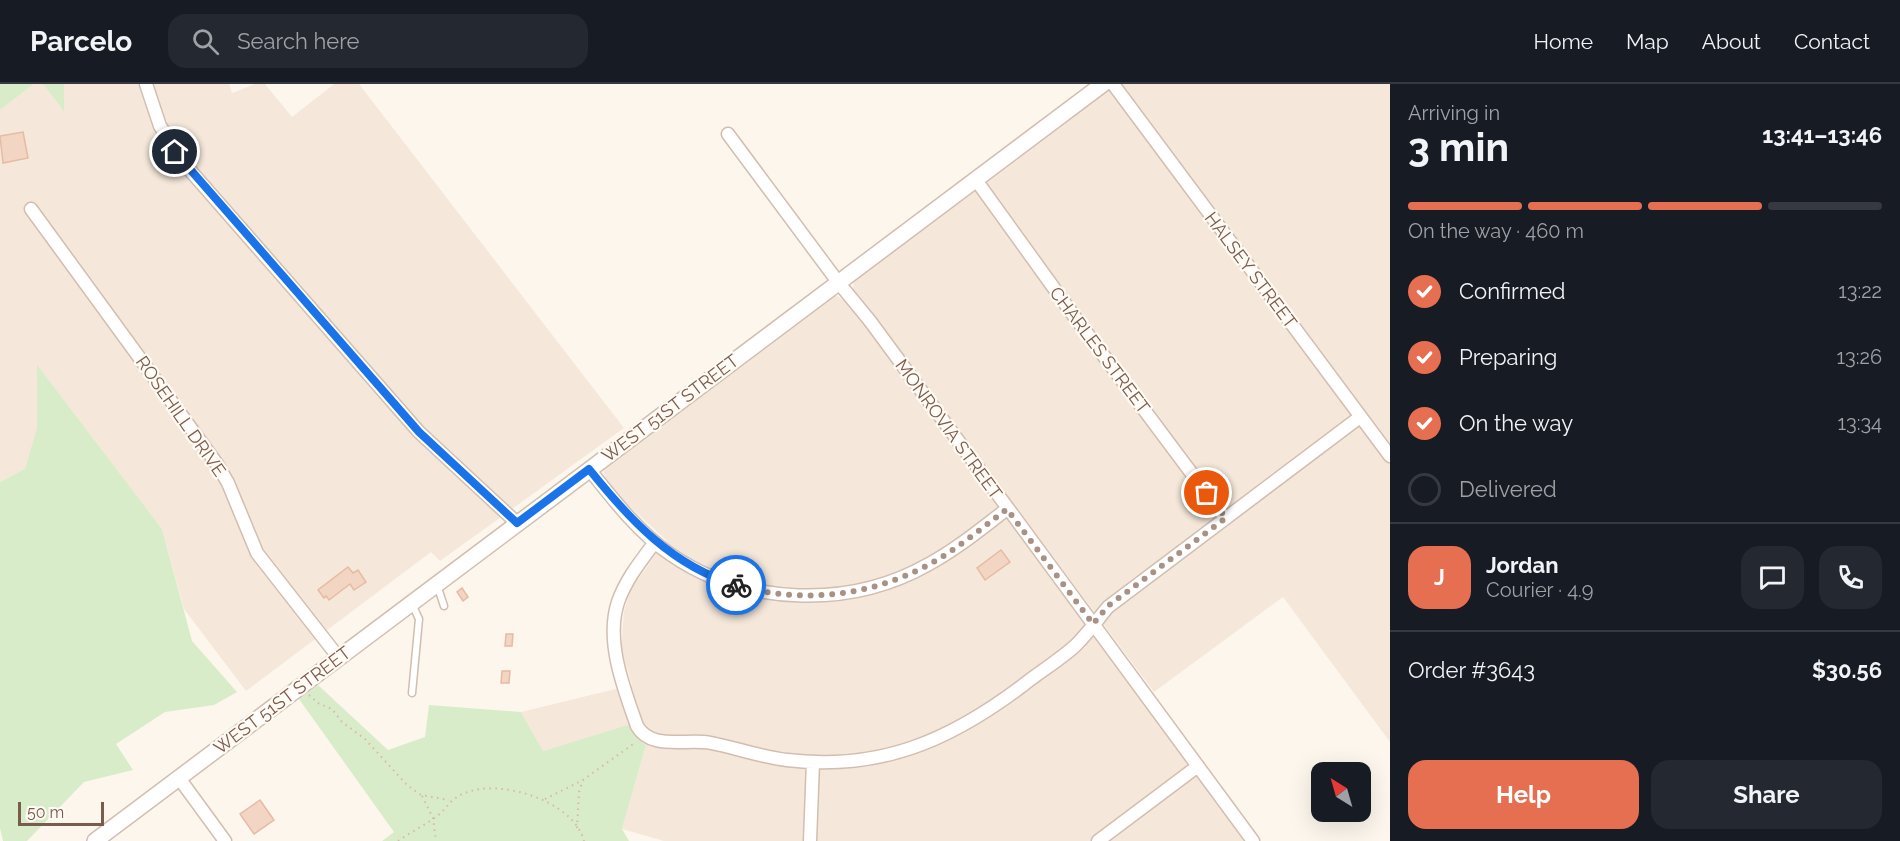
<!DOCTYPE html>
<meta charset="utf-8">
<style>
body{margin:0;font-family:Raleway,sans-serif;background:#242831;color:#f1f3f6;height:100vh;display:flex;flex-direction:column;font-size:22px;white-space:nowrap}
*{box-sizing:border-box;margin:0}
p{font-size:20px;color:#9ea1a6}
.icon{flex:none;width:33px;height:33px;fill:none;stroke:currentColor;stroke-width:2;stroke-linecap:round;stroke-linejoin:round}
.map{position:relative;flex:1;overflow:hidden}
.details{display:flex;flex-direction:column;background:#171b24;width:510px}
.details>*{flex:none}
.needle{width:39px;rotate:323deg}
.buttons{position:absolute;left:1311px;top:678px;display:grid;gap:12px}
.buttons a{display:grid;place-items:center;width:60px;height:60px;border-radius:12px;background:#171b24;box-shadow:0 6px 24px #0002;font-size:30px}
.scale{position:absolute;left:18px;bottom:15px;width:86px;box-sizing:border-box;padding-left:6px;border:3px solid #7a5c4d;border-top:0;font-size:16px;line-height:21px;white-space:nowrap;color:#7a5c4d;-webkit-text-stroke:4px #fffaf3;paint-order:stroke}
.pin{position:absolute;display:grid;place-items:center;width:51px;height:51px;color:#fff;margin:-26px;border:3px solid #fff;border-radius:50%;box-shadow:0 2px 6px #0007}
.courier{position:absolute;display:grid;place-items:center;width:60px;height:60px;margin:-30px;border:4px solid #1a73e8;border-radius:50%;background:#fff;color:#222;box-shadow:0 2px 8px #0007}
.summary em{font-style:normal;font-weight:700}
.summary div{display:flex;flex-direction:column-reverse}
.summary{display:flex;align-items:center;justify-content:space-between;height:102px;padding:0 18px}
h1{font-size:39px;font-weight:700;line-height:45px}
.bar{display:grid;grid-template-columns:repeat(4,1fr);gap:9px 6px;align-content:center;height:72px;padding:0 18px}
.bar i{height:8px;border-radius:4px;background:#363941}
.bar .selected{background:#e76f51}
.bar p{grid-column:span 4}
.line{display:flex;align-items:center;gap:15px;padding:0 18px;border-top:2px solid #363941}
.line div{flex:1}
.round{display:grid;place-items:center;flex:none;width:63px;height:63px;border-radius:18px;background:#242831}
ol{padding:0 18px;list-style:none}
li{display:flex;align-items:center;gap:18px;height:66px}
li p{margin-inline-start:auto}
li .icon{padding:6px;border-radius:50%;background:#e76f51;color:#fff;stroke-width:4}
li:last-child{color:#9ea1a6}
li i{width:33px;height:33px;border:3px solid #363941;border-radius:50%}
.button{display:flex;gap:12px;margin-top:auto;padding:12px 18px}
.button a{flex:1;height:69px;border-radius:18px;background:#e76f51;color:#fff;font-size:24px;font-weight:700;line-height:69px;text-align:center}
.button a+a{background:#242831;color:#f1f3f6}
header{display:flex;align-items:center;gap:36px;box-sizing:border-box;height:84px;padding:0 30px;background:#171b24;border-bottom:2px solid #363941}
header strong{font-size:28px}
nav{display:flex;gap:33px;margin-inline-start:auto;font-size:21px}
.search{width:420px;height:54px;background:#242831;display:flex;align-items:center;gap:15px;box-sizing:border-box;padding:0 21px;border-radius:18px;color:#9ea1a6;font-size:22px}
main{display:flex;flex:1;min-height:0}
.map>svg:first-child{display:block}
.residential{fill:#f5e8da}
.green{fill:#d8ecc9}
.building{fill:#f3d5c3;stroke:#e6bba3;stroke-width:1.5}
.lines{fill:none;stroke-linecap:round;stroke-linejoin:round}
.service-casing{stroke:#d1beb0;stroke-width:9}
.minor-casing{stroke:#d1beb0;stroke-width:15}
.tertiary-casing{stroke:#d1beb0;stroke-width:18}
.path{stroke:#d9b8a5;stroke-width:2;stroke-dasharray:1.5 4.5;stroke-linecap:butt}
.service{stroke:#fff;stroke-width:6}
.minor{stroke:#fff;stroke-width:12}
.tertiary{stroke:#fff;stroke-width:15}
.done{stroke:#a89285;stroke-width:6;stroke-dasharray:0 10.8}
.route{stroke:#1a73e8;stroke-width:8}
.labels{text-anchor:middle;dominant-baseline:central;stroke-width:4.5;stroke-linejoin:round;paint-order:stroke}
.street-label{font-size:18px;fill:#7a5c4d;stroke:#fffaf3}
</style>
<header>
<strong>Parcelo</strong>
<div class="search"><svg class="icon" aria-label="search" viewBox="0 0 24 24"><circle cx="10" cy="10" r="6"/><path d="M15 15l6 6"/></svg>Search here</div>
<nav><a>Home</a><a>Map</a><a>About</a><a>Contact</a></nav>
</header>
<main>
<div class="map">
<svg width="1390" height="757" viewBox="0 0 1390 757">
<rect width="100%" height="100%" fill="#fdf6ec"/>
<path class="residential" d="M 34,0 L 43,0 L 63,27 L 64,0 L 229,0 L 232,9 L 255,0 L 265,0 L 292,33 L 334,0 L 359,0 L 624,344 L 440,477 L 431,468 L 246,607 L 184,525 L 162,445 L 37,283 L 37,343 L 25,386 L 0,398 L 0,26 Z
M 1113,0 L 1390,0 L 1390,658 L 1283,513 L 1154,608 L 853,205 L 854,195 Z
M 829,212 L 837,212 L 848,219 L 1247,754 L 1242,757 L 664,757 L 622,745 L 646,661 L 641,658 L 628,642 L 543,667 L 521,628 L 632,601 L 621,565 L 624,527 L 631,505 L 666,456 L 626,419 L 605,394 L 603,383 Z"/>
<path class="green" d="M 0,0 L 34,0 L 0,26 Z
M 43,0 L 64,0 L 64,28 Z
M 37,281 L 162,445 L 192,557 L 237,608 L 214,621 L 165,628 L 116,660 L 133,686 L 84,698 L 27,757 L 3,757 L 0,744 L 0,398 L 25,385 L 37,343 Z
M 318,601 L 388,666 L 425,653 L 429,621 L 521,628 L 543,667 L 628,641 L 641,658 L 646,661 L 622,745 L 629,757 L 382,757 L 394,748 L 299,615 Z"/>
<path class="building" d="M 23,48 L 28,74 L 3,79 L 0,52 Z
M 1001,466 L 1010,478 L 985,496 L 977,484 Z
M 348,483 L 353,489 L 358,486 L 366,498 L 354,506 L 350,500 L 329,516 L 326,512 L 324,514 L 318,506 Z
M 462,504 L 468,513 L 463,517 L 457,508 Z
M 506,550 L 513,550 L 512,562 L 505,562 Z
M 502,587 L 510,587 L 509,599 L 501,599 Z
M 260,716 L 274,736 L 254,750 L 240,730 Z"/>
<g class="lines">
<g class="service-casing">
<path id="service" d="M 437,501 L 444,522
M 412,609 L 419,535 L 412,520"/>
</g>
<g class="minor-casing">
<path id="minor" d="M 146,0 L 160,42 L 188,84 L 419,348 L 517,439
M 1113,0 L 1390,372
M 728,50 L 838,198 L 870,237 L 1253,757
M 976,96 L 1074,232 L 1225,434
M 31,125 L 217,380 L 228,399 L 257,469 L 339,574
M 589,385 C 612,414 639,449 670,470 C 745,522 850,525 929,480 C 957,465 982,444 1007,425
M 655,458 C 641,477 626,495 618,518 C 605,557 624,605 637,642 C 651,667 687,654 711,659 C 737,664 761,673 787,676 C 880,687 949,657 1022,602 C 1039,588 1060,576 1076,561 C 1088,549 1098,535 1108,523 L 1360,333
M 179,694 L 225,757
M 810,757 L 813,678
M 1098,757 L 1198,682"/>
</g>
<g class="tertiary-casing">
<path id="tertiary" d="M 95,757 L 1103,0"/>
</g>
<path class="path" d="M 309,611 L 318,619 L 332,625 L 342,638 L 365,655 L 407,701 L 421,711 L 449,716
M 422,712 L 433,734 L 436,757
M 545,715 L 583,696 L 636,658
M 577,744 L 579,708 L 583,696
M 398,757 C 411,748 425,741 437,732 C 449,723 449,715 465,709 C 500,694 574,717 584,757"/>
<use href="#service" class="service"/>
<use href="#minor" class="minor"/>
<use href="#tertiary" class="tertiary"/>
</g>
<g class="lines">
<path class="done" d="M 736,501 C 801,520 868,513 928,481 C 956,466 982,444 1007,425 L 1093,540 L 1108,522 L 1226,434 L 1207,409"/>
<path class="route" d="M 175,68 L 419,348 L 517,439 L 589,385 C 629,435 672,482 736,501"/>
</g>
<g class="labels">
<g class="street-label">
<text transform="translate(1251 186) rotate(53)">HALSEY STREET</text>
<text transform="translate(1100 266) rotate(53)">CHARLES STREET</text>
<text transform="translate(670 324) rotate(-37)">WEST 51ST STREET</text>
<text transform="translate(181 332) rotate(55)">ROSEHILL DRIVE</text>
<text transform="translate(949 345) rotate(54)">MONROVIA STREET</text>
<text transform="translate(282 616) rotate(-37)">WEST 51ST STREET</text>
</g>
</g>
</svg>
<div class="buttons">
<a><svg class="needle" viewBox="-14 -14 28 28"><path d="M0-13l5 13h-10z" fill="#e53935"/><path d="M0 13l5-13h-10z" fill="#9ea1a6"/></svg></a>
</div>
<div class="scale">50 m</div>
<div class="pin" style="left:1207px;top:409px;background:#ea580c"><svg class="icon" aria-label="bag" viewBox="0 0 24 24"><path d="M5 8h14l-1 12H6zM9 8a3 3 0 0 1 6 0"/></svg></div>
<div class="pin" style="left:175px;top:68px;background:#1f2937"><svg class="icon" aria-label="home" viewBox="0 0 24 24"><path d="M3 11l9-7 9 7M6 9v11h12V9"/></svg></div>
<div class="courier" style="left:736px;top:501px"><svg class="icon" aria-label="bike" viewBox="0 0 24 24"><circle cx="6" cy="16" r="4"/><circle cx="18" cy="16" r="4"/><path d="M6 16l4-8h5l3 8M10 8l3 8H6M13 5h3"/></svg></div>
</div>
<section class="details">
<div class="summary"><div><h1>3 min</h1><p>Arriving in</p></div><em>13:41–13:46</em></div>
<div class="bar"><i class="selected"></i><i class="selected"></i><i class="selected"></i><i></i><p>On the way · 460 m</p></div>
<ol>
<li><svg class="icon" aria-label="check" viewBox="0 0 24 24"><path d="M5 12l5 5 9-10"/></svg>Confirmed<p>13:22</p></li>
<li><svg class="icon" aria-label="check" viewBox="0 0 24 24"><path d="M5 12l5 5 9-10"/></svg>Preparing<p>13:26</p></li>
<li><svg class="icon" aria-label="check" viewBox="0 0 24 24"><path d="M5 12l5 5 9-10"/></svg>On the way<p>13:34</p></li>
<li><i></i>Delivered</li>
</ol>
<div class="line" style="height:108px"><b class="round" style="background:#e76f51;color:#fff">J</b><div><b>Jordan</b><p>Courier · 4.9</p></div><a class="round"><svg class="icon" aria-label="chat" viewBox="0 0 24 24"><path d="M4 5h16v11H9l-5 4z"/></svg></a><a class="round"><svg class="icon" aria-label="phone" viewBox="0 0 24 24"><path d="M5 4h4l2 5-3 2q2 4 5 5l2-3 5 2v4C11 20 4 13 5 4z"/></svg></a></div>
<div class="line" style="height:78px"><div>Order #3643</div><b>$30.56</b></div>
<div class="button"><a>Help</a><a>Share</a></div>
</section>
</main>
